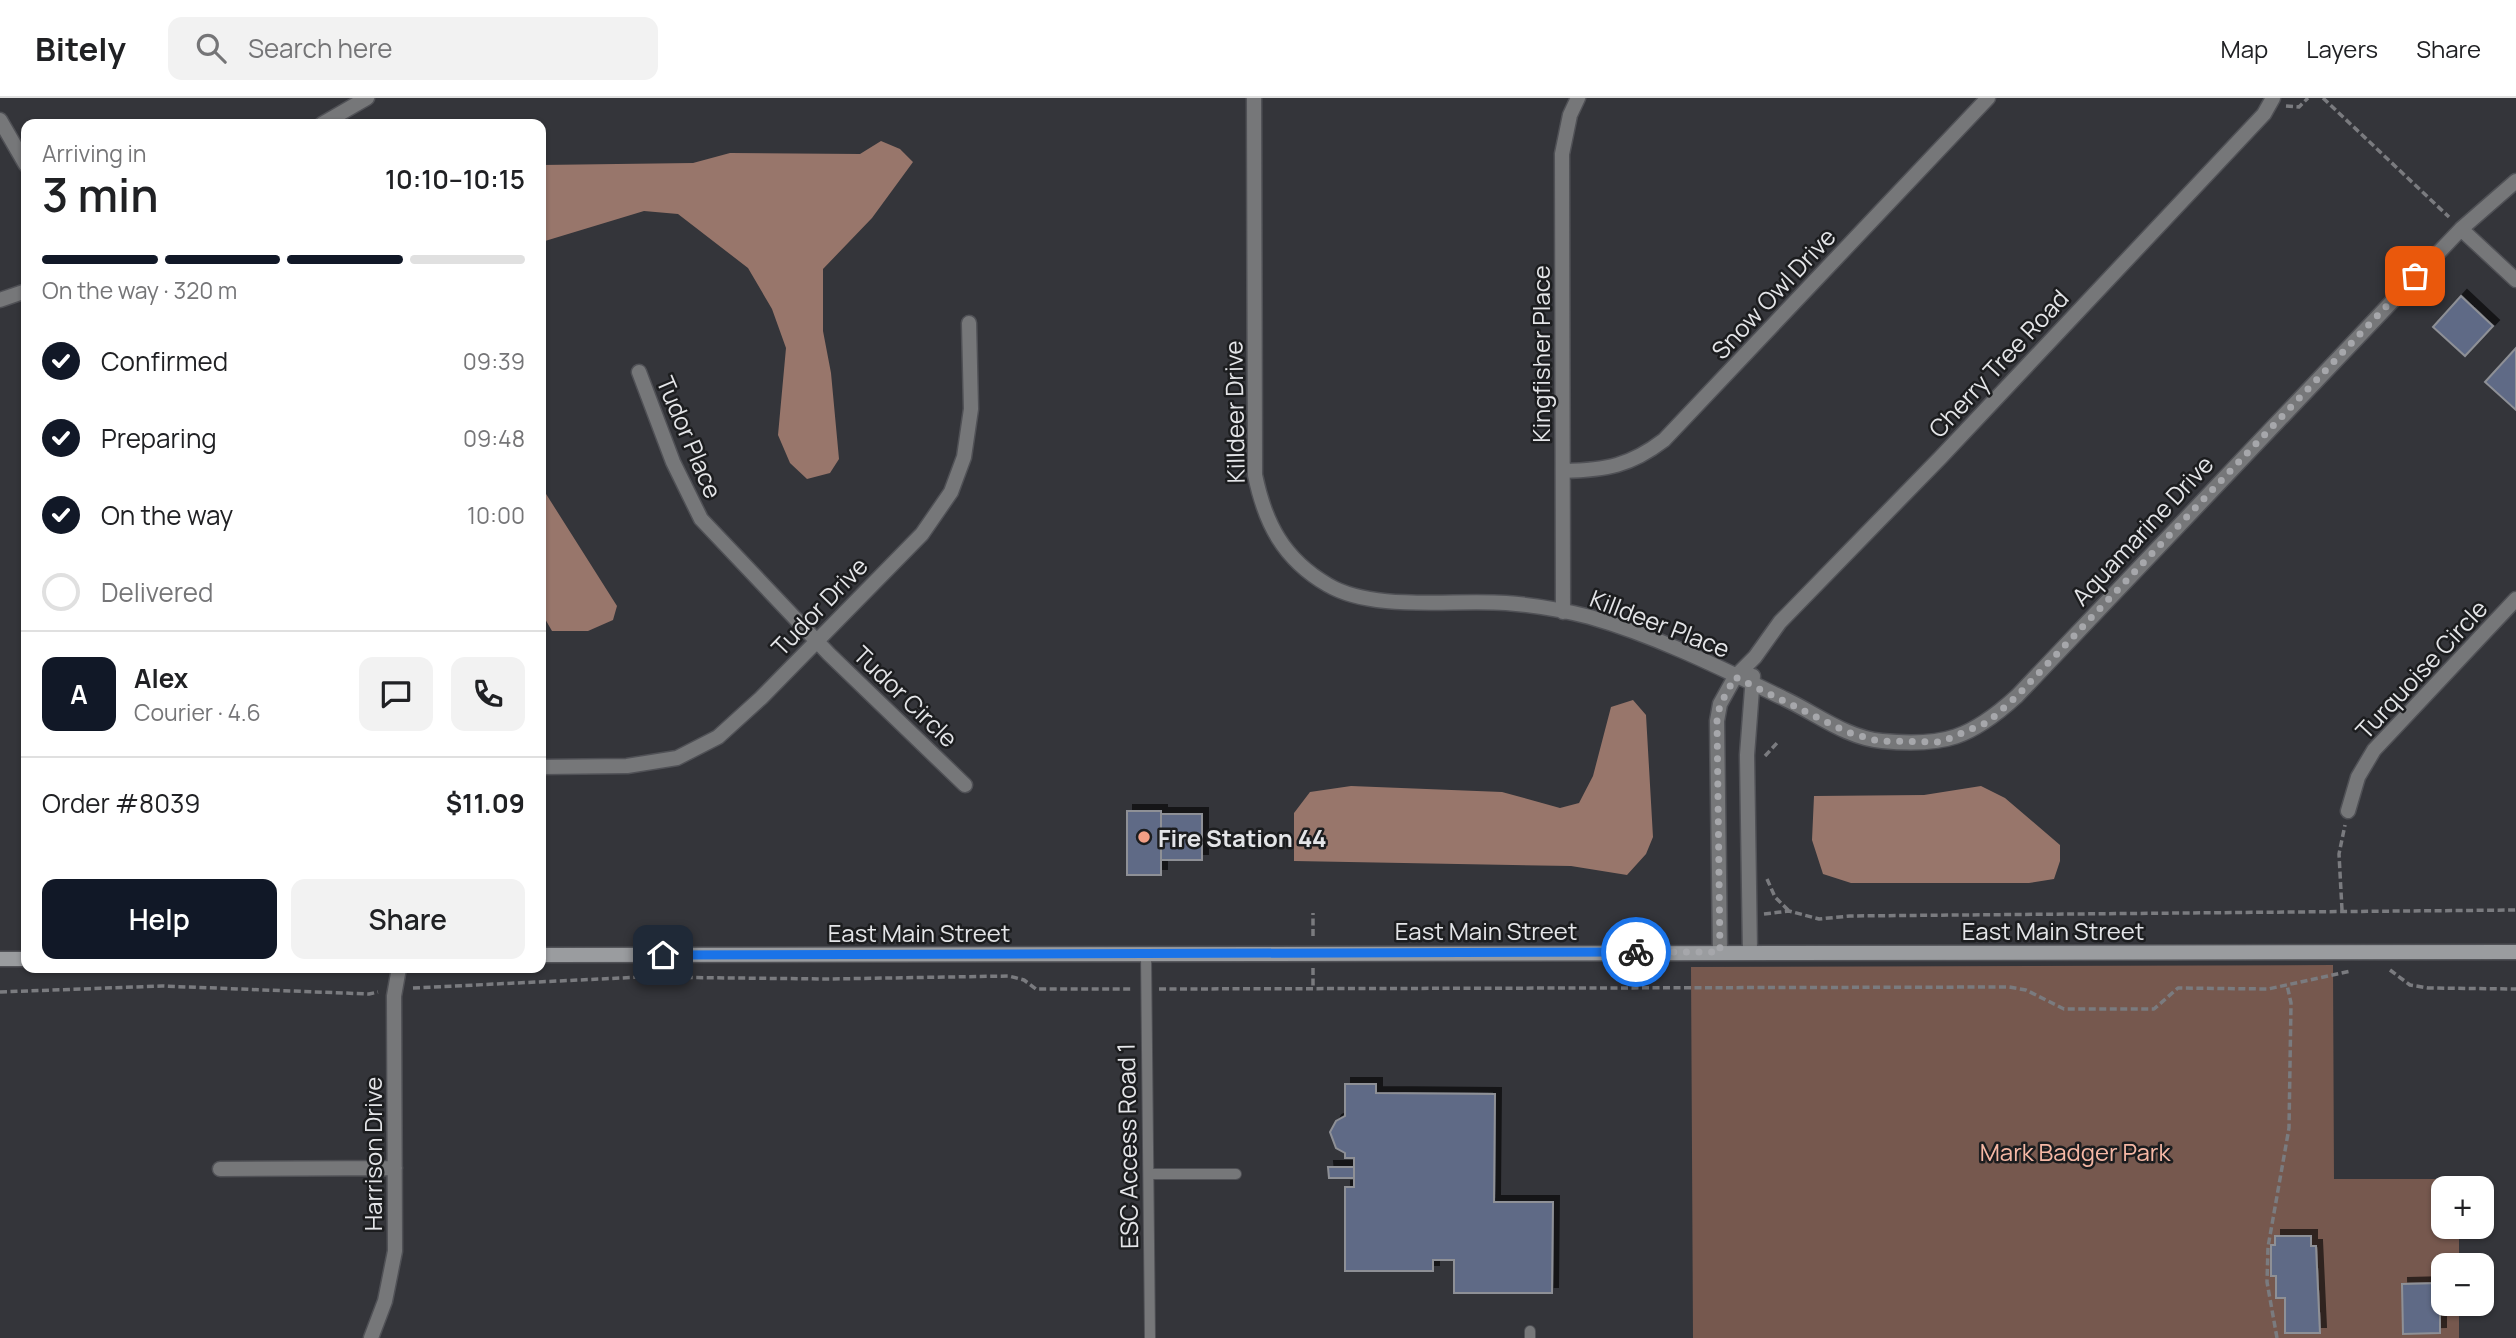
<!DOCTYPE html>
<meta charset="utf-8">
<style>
body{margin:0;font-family:Manrope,sans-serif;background:#f2f2f2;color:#202124;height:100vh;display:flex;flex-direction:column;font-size:26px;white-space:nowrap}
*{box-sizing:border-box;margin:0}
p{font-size:23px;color:#757577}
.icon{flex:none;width:38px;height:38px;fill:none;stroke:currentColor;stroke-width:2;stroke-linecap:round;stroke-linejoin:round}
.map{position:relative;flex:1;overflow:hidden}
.drawer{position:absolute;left:21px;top:21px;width:525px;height:854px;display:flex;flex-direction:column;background:#fff;border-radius:14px;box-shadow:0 2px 5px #0004}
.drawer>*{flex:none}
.fabs{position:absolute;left:2431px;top:1078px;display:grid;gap:14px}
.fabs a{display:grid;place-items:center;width:63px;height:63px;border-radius:14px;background:#fff;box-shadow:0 2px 5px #0004;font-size:35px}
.pin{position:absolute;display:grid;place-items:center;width:60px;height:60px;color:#fff;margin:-30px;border-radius:14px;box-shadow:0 4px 10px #0006}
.courier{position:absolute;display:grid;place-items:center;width:70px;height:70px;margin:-35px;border:5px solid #1a73e8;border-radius:50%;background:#fff;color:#222;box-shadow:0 2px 9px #0007}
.headline em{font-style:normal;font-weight:600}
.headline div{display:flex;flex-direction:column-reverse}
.headline{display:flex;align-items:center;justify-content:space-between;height:119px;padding:0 21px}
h1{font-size:46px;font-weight:600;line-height:52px}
.bar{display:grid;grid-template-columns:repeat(4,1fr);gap:10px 7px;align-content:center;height:84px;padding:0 21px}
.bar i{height:9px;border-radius:5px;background:#e0e0e0}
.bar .active{background:#111827}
.bar p{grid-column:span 4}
.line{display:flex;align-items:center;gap:18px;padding:0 21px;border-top:2px solid #e0e0e0}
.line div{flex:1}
.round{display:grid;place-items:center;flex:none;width:74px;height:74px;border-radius:14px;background:#f2f2f2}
ol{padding:0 21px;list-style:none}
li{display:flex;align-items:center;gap:21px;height:77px}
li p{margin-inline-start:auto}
li .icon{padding:7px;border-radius:50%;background:#111827;color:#fff;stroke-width:4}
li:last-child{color:#757577}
li i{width:38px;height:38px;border:4px solid #e0e0e0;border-radius:50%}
.cta{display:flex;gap:14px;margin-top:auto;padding:14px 21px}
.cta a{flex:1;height:80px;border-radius:14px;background:#111827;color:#fff;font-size:28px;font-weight:600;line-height:80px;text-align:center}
.cta a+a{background:#f2f2f2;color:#202124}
header{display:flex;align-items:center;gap:42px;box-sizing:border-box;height:98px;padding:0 35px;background:#fff;border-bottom:2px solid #e0e0e0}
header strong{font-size:33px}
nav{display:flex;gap:38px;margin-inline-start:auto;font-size:24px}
.search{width:490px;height:63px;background:#f2f2f2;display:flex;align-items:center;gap:18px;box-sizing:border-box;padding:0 24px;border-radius:14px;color:#757577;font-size:26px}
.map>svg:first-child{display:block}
.green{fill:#76584e}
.water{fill:#98766b}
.building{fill:#5f6a86;stroke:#8e9096;stroke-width:2;filter:url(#shadow)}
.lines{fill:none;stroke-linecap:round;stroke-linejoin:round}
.service-casing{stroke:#505156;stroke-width:12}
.minor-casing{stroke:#505156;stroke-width:17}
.secondary-casing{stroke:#505156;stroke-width:17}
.path{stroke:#7a7b7f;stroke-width:3.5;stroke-dasharray:7 3.5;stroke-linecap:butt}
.service{stroke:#767779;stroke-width:10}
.minor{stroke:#767779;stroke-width:14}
.secondary{stroke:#9a9c9f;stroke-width:14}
.done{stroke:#a6a7ab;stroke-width:7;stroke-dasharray:0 12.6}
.route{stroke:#1a73e8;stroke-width:9}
.poi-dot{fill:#f39f85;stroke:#1c1d1f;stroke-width:2.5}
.labels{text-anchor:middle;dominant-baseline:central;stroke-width:5;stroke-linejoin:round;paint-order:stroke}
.street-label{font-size:24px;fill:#e4e5e8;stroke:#1c1d1f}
.poi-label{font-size:24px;font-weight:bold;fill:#e4e5e8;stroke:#1c1d1f;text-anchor:start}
.park-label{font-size:24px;fill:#f6b8a5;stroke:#1c1d1f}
</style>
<header>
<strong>Bitely</strong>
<div class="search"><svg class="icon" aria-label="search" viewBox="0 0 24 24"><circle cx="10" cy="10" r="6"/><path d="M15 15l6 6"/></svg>Search here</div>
<nav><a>Map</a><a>Layers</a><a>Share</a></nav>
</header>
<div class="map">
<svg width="2516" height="1240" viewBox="0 0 2516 1240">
<defs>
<filter id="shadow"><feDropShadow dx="6" dy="-6" stdDeviation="0" flood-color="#0009"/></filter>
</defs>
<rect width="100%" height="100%" fill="#34353a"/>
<path class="green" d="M 2333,867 L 2334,1081 L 2459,1081 L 2459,1090 L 2443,1090 L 2443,1129 L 2459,1129 L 2459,1167 L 2443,1167 L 2443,1206 L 2459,1206 L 2459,1240 L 1693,1240 L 1691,869 Z"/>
<path class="water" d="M 881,43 L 900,51 L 913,64 L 872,120 L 823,171 L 823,233 L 831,275 L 839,361 L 830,375 L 807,381 L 790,365 L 778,337 L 786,250 L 772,211 L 748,170 L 678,116 L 644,113 L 545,143 L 541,149 L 541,67 L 693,65 L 730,55 L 860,56 Z
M 541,388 L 617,508 L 613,522 L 588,533 L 552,533 L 541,514 Z
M 1633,602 L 1646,617 L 1653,739 L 1646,756 L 1627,777 L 1571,768 L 1294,763 L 1294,715 L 1310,694 L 1351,688 L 1502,694 L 1560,710 L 1579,705 L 1593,678 L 1611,609 Z
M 1981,688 L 2005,700 L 2060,747 L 2060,763 L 2054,781 L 2029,785 L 1851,785 L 1823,776 L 1812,742 L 1814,698 L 1924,697 Z"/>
<path class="building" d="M 2461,198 L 2493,228 L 2465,258 L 2433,229 Z
M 2516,250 L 2516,312 L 2485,284 Z
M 1127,713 L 1161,713 L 1161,777 L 1127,777 Z
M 1161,716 L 1202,716 L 1202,762 L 1161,762 Z
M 1345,986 L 1376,986 L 1376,995 L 1495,996 L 1494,1104 L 1553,1104 L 1552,1195 L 1454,1195 L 1454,1162 L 1433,1162 L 1433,1173 L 1345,1173 L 1345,1089 L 1354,1089 L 1354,1060 L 1345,1060 L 1345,1055 L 1336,1050 L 1330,1034 L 1336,1023 L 1345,1018 Z
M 1328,1069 L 1354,1069 L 1354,1080 L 1329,1080 Z
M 2275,1138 L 2311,1138 L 2311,1148 L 2316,1148 L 2320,1235 L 2285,1235 L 2285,1200 L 2276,1200 L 2276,1178 L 2271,1178 L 2271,1147 L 2275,1147 Z
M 2440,1185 L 2440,1235 L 2403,1236 L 2402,1186 Z"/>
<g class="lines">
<g class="service-casing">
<path id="service" d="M 1146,856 L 1150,1240
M 1149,1076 L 1236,1076
M 1530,1233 L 1530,1240"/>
</g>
<g class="minor-casing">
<path id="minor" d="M 1254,0 L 1255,377 C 1265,425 1283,461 1328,487 C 1374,514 1453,501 1506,505 C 1533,507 1563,512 1590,519 C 1657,538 1723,571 1785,601 C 1817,616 1847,640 1882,643 C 1944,649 1971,640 2017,598 L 2461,131 L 2516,83
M 0,22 L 26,67
M 322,26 L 367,0
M 2461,131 L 2516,182
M 0,202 L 26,193
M 639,274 L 673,364 L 701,421 L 829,556 L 965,687
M 1564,373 C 1606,372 1630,368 1664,342 L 1988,0
M 1563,514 L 1562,56 L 1570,17 L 1578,0
M 541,669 L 627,668 L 677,660 L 718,639 L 761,600 L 922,436 L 951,394 L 964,359 L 971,311 L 969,225
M 2348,713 L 2358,679 L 2374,652 L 2516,501
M 1720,854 L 1717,623 L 1720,606 L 1735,579 L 1755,559 L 1780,524 L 1941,359 L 2264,16 L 2273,0
M 1750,854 L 1747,657 L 1753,578
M 220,1071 L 395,1070
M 371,1240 L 385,1203 L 395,1153 L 394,898 L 399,870"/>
</g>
<g class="secondary-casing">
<path id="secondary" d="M 541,857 L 2516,854
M 0,861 L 26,861"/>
</g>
<path class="path" d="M 2323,0 L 2449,119
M 2286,8 L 2299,9 L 2308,0
M 1765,658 L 1777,645
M 1767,781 L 1775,799 L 1789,813
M 2342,812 L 2339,756 L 2345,727
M 1764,816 L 1789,813 L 1819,821 L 1850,818 L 2516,812
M 1313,838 L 1313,815
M 1313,870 L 1313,889
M 2390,872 L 2410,887 L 2428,890 L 2516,891
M 413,890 L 641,879 L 828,881 L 1009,878 L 1024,882 L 1036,891 L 1133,891
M 1159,891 L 2009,889 L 2026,892 L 2064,911 L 2154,911 L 2178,890 L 2268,891 L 2351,873
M 0,894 L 162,888 L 369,896 L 378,894
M 2277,1240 L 2267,1184 L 2268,1149 L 2289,1030 L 2291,905 L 2287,887"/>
<use href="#service" class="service"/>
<use href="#minor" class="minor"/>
<use href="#secondary" class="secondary"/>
</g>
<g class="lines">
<path class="done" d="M 1636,854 L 1720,854 L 1717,622 L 1720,607 L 1735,579 L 1847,634 L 1878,643 L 1941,644 L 1988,624 L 2017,598 L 2415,178"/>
<path class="route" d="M 663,857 L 1636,854"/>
</g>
<circle class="poi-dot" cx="1144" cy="739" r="7"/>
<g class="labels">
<g class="street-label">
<text transform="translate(1773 195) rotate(-47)">Snow Owl Drive</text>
<text transform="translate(1540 256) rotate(-90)">Kingfisher Place</text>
<text transform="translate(1998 265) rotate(-47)">Cherry Tree Road</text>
<text transform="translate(1234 314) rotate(-91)">Killdeer Drive</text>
<text transform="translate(690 339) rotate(67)">Tudor Place</text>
<text transform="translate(2142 432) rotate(-47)">Aquamarine Drive</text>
<text transform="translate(819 508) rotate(-46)">Tudor Drive</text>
<text transform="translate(1660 525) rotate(21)">Killdeer Place</text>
<text transform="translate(2421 571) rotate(-47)">Turquoise Circle</text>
<text transform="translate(906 598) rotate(44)">Tudor Circle</text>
<text x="1486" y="832">East Main Street</text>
<text x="2053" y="832">East Main Street</text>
<text x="919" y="834">East Main Street</text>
<text transform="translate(1127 1048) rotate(-91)">ESC Access Road 1</text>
<text transform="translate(372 1056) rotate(-90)">Harrison Drive</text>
</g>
<g class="poi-label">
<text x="1158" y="739">Fire Station 44</text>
</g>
<g class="park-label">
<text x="2075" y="1053">Mark Badger Park</text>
</g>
</g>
</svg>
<div class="fabs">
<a>+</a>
<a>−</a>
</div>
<div class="pin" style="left:2415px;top:178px;background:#ea580c"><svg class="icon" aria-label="bag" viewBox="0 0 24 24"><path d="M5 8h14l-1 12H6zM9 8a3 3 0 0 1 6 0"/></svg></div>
<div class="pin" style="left:663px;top:857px;background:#1f2937"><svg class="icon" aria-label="home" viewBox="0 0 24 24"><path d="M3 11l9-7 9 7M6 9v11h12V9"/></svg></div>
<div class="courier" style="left:1636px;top:854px"><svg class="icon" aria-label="bike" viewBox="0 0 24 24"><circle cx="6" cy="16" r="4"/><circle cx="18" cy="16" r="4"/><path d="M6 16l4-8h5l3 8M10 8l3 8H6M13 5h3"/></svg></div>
<section class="drawer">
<div class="headline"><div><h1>3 min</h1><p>Arriving in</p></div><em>10:10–10:15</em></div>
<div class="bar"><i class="active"></i><i class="active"></i><i class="active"></i><i></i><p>On the way · 320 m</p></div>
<ol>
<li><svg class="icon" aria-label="check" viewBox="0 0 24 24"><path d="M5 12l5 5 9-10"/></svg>Confirmed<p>09:39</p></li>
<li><svg class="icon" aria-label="check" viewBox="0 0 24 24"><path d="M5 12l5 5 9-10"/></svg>Preparing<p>09:48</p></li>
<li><svg class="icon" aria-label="check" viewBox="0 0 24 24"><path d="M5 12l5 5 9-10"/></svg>On the way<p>10:00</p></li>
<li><i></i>Delivered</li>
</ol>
<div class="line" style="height:126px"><b class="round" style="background:#111827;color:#fff">A</b><div><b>Alex</b><p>Courier · 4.6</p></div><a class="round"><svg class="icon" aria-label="chat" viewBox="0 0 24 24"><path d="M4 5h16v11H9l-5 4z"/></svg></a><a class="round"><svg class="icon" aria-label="phone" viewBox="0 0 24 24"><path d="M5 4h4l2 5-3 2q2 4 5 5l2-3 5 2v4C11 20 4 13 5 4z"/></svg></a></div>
<div class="line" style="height:91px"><div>Order #8039</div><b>$11.09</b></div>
<div class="cta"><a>Help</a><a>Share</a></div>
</section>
</div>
